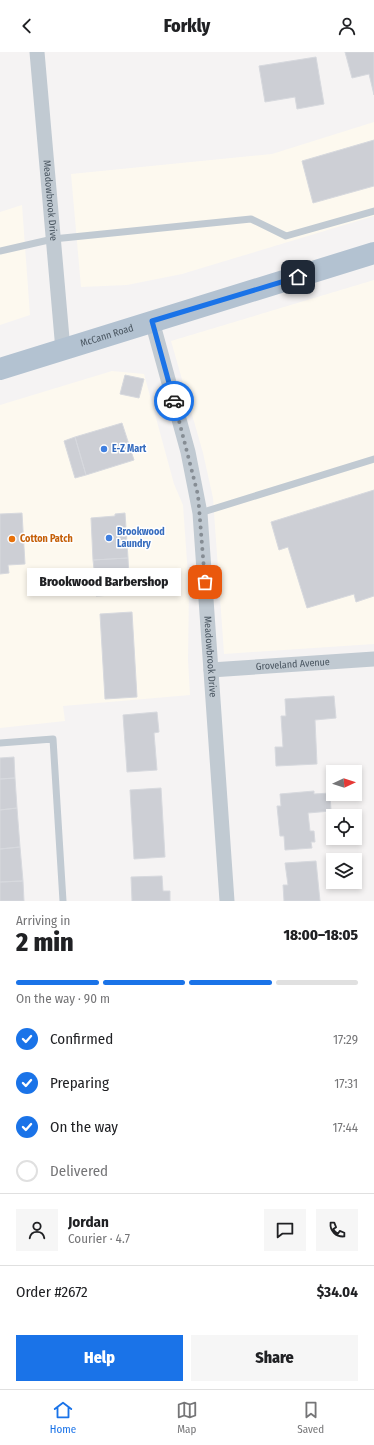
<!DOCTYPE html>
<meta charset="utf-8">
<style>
body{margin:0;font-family:"Fira Sans Condensed",sans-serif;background:#f6f6f6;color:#202124;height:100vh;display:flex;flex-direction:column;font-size:15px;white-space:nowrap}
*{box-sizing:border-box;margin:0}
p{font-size:13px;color:#757577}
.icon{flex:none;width:22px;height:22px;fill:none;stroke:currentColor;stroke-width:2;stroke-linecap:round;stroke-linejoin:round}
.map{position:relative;height:849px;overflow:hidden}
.panel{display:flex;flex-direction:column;background:#fff;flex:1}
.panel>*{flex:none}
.needle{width:26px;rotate:86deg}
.buttons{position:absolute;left:326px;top:713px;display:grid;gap:8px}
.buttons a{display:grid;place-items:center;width:36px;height:36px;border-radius:0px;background:#fff;box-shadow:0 2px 6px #0003;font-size:20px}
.pin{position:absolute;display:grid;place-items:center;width:34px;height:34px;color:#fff;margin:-17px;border-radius:8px;box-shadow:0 2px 6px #0006}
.courier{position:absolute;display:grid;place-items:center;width:40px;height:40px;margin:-20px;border:3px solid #1a73e8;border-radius:50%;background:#fff;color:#222;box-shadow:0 1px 5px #0007}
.bubble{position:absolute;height:28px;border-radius:0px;background:#fff;box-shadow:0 2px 6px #0003;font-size:13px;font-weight:800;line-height:28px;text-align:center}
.head em{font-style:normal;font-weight:800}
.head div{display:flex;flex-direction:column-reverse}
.head{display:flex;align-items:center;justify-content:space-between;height:68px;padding:0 16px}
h1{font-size:26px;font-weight:800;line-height:30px}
.bar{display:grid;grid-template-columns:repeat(4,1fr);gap:6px 4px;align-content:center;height:48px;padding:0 16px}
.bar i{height:5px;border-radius:3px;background:#e0e0e0}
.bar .current{background:#1a73e8}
.bar p{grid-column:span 4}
.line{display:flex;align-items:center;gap:10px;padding:0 16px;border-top:1px solid #e0e0e0}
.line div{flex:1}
.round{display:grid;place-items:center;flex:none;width:42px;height:42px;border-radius:0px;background:#f6f6f6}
ol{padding:0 16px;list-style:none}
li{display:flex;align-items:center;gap:12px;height:44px}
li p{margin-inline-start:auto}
li .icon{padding:4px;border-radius:50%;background:#1a73e8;color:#fff;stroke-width:4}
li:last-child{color:#757577}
li i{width:22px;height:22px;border:2px solid #e0e0e0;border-radius:50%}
.action{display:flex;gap:8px;margin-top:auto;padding:8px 16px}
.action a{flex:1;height:46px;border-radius:0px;background:#1a73e8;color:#fff;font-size:16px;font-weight:800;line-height:46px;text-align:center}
.action a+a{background:#f6f6f6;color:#202124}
header{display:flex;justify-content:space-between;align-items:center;height:52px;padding:0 16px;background:#fff;font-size:18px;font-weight:800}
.menu{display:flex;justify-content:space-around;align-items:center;height:56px;border-top:1px solid #e0e0e0;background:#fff;font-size:11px;color:#757577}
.menu a{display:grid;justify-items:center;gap:2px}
.menu .current{color:#1a73e8}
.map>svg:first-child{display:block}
.commercial{fill:#fdf9ef}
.building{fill:#cdcfd5;stroke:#d7d9de}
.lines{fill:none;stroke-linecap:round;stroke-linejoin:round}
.lane{stroke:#c1cad2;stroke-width:7}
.street{stroke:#c1cad2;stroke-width:15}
.primary{stroke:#b3c2d1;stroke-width:22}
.done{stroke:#868d94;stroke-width:4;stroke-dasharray:0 7.2}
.route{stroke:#1a73e8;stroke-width:5}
.shop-dot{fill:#3f7fe0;stroke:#fff;stroke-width:1.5}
.food-dot{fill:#e8710a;stroke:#fff;stroke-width:1.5}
.labels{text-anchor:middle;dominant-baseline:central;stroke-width:3;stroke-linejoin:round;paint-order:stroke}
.street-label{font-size:10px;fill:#4a5661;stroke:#fff}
.shop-label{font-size:10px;font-weight:bold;fill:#366cbe;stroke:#fff;text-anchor:start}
.food-label{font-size:10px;font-weight:bold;fill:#c56008;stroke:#fff;text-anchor:start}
</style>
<header><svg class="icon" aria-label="back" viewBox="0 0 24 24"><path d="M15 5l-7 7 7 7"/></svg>Forkly<svg class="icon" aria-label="person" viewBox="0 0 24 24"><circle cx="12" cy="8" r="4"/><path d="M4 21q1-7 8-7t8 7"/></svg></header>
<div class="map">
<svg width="374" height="849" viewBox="0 0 374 849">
<rect width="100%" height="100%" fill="#f5f3f3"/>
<path class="commercial" d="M 374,70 L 374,164 L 182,222 L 127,233 L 81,235 L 71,122 L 272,102 Z
M 22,153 L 30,263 L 0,273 L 0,160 Z
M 374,228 L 374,592 L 224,602 L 213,446 L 203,401 L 171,289 Z
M 112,319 L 144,322 L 174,432 L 183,453 L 189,537 L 188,608 L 190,643 L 63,654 L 65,669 L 0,676 L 0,353 Z"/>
<path class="building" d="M 345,0 L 374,0 L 374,43 L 369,22 L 352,26 Z
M 316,5 L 324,52 L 297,57 L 295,45 L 265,50 L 259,14 Z
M 374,88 L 374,134 L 313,151 L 302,109 Z
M 125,323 L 144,327 L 139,346 L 120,342 Z
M 122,371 L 134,408 L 86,423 L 75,385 Z
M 75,385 L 86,423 L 75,426 L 64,389 Z
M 374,438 L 374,544 L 356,550 L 354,542 L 307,556 L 288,495 L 279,498 L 271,470 Z
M 22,461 L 25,512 L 8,513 L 9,521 L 0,522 L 0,462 Z
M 125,461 L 128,506 L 93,508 L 91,466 L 115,464 L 115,462 Z
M 128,506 L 129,524 L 95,526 L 93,508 Z
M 129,524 L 130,542 L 96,544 L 95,526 Z
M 132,560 L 137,645 L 105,647 L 100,562 Z
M 334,644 L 336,666 L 315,668 L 317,712 L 276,714 L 275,695 L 283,695 L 281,664 L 286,664 L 285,647 Z
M 157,660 L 159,680 L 154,681 L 157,718 L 127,720 L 123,663 Z
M 14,705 L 15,726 L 0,727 L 0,706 Z
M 15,726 L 17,756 L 0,758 L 0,727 Z
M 161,736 L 165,805 L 134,807 L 130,738 Z
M 314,739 L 314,742 L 330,741 L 331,759 L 308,761 L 310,779 L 314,779 L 315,790 L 311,790 L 312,796 L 285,798 L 284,784 L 280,784 L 277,754 L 281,754 L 280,742 Z
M 17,756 L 20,795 L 0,797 L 0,758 Z
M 20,795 L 23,829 L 0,830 L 0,797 Z
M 316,809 L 320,849 L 284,849 L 283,833 L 288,833 L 285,811 Z
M 162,824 L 163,839 L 170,839 L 170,849 L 132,849 L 131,825 Z
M 23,829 L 24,849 L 0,849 L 0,830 Z"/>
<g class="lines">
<path class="lane" d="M 0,199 L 53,187 L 251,167 L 286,184 L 374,159
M 200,461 L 374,407
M 0,691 L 53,687 L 63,849"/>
<g class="street">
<path id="s1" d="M 37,0 L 63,298"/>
<path id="s2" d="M 152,269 L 188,400 L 200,461 L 227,849"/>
<path id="s3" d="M 211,618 L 374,607"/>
</g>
<path class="primary" id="s4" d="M 0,317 L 374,201"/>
</g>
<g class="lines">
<path class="done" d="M 174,349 L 198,443 L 205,530"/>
<path class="route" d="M 174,349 L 152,269 L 298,225"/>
</g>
<g class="shop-dot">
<circle cx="104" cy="397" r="4"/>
<circle cx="109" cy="486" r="4"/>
</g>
<circle class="food-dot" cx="12" cy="487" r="4"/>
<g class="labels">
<g class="street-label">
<text stroke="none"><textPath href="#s1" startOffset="149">Meadowbrook Drive</textPath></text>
<text stroke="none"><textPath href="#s4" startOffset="112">McCann Road</textPath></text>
<text stroke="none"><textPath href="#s2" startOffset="342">Meadowbrook Drive</textPath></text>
<text stroke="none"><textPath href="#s3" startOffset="82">Groveland Avenue</textPath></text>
</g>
<g class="shop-label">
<text x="112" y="397">E-Z Mart</text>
<text x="117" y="480">Brookwood<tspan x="117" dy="12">Laundry</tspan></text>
</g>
<g class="food-label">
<text x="20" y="487">Cotton Patch</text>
</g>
</g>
</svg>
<div class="buttons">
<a><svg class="needle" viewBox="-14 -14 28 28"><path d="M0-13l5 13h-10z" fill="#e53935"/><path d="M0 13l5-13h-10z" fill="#757577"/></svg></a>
<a><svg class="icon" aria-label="locate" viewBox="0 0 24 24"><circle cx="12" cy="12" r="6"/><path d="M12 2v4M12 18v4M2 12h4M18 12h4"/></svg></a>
<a><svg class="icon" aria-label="layers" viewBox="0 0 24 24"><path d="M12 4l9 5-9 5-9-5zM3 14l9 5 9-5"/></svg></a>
</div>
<div class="pin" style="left:205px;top:530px;background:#ea580c"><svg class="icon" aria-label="bag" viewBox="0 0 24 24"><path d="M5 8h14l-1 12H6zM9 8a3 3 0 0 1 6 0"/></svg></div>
<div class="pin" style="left:298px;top:225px;background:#1f2937"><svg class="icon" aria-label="home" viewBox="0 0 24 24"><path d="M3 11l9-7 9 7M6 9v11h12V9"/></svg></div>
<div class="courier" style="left:174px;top:349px"><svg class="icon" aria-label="car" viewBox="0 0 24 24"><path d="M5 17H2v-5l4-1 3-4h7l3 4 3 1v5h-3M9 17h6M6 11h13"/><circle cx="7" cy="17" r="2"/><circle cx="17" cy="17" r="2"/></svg></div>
<div class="bubble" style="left:27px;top:516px;width:154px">Brookwood Barbershop</div>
</div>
<section class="panel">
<div class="head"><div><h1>2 min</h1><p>Arriving in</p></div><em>18:00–18:05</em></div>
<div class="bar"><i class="current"></i><i class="current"></i><i class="current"></i><i></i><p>On the way · 90 m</p></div>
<ol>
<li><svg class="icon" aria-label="check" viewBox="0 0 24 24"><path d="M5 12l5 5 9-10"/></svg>Confirmed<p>17:29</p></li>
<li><svg class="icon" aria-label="check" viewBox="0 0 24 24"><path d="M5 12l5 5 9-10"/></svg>Preparing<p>17:31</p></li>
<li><svg class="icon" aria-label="check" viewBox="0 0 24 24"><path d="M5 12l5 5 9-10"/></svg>On the way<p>17:44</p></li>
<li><i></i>Delivered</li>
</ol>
<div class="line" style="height:72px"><a class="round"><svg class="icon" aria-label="person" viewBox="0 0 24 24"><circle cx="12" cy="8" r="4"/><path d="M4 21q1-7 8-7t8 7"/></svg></a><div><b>Jordan</b><p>Courier · 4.7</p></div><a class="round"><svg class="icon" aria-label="chat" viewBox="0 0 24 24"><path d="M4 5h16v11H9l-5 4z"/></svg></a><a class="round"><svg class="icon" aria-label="phone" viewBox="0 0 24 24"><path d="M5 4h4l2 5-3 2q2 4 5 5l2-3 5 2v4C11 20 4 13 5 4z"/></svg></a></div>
<div class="line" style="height:52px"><div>Order #2672</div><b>$34.04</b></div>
<div class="action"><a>Help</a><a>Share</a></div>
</section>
<nav class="menu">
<a class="current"><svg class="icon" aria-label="home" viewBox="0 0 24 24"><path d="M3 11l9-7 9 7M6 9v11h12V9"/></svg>Home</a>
<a><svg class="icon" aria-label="map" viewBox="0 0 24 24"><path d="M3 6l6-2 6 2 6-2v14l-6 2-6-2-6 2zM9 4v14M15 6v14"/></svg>Map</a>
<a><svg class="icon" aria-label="saved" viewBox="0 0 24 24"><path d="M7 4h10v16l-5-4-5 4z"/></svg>Saved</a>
</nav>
